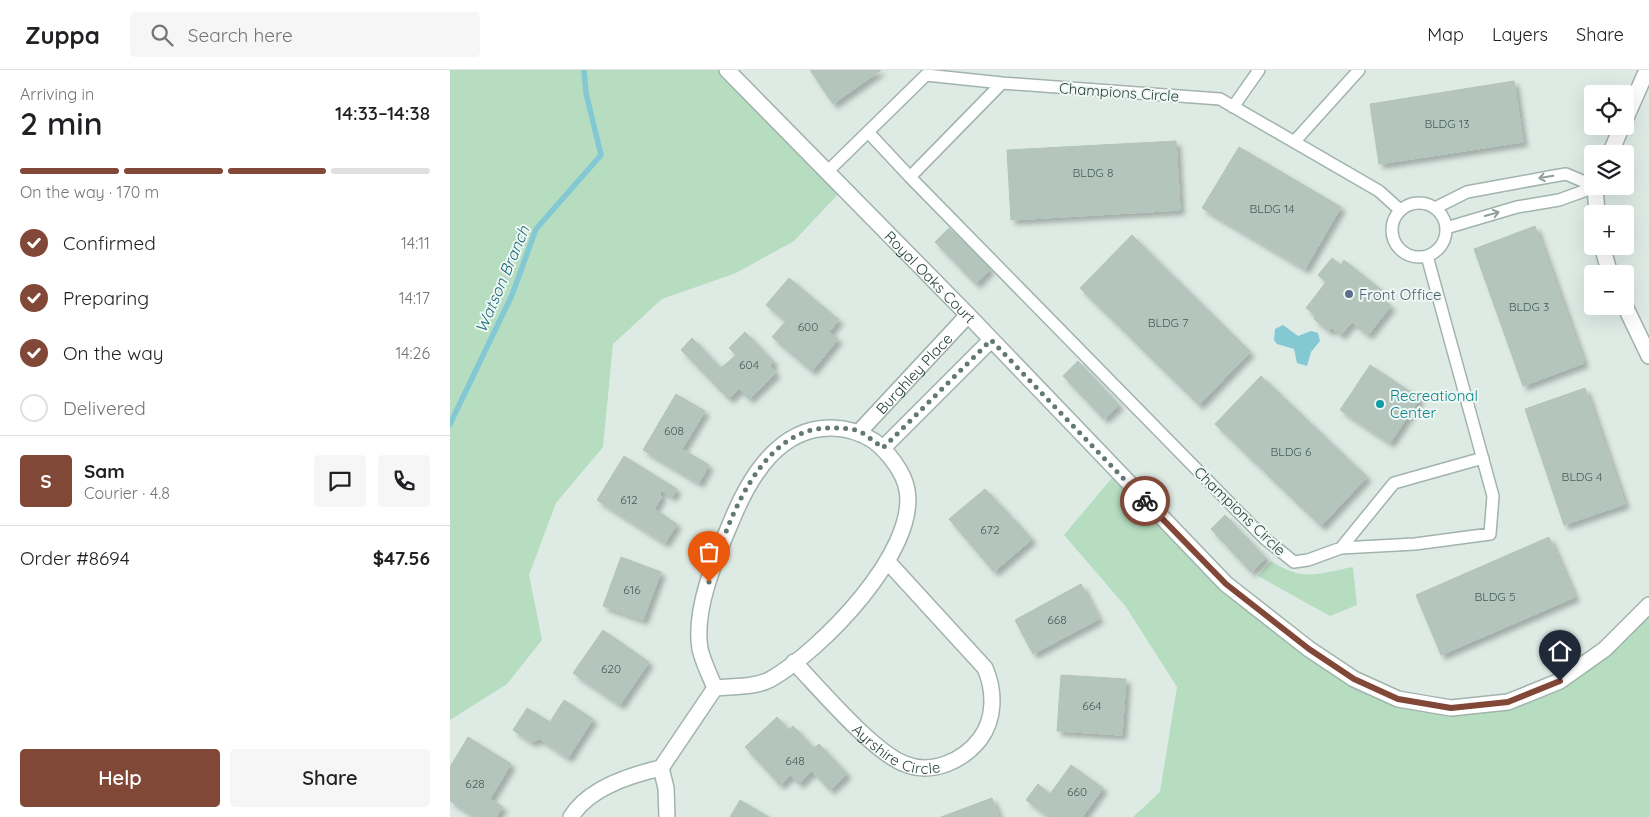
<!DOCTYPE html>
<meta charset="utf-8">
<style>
body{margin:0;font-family:Quicksand,sans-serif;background:#f6f6f6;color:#202124;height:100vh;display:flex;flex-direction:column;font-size:19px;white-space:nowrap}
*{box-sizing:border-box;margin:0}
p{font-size:16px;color:#757577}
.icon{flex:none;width:28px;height:28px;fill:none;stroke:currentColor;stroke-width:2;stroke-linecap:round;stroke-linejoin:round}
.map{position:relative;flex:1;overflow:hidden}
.panel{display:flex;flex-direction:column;background:#fff;width:450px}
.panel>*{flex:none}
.fabs{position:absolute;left:1134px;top:15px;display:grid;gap:10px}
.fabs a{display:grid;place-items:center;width:50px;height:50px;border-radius:5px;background:#fff;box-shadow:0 5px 20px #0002;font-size:25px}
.pin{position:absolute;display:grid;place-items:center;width:42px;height:42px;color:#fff;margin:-51px -21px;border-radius:50% 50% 50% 0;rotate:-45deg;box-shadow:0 0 5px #0007}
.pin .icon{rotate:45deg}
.courier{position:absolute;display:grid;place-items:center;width:50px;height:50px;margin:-25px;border:4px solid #814737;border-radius:50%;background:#fff;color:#222;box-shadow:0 1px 6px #0007}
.summary em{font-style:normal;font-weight:600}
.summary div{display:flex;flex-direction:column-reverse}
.summary{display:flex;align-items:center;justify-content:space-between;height:85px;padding:0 20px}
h1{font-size:32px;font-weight:600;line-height:38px}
.bar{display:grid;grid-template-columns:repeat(4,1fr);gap:8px 5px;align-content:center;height:60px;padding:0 20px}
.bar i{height:6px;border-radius:4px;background:#e0e0e0}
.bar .on{background:#814737}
.bar p{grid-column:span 4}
.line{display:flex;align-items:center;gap:12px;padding:0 20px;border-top:1px solid #e0e0e0}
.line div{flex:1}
.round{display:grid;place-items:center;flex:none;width:52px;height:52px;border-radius:5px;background:#f6f6f6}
ol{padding:0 20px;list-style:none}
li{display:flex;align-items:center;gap:15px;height:55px}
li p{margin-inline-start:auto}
li .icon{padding:5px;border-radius:50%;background:#814737;color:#fff;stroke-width:4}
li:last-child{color:#757577}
li i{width:28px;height:28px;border:2px solid #e0e0e0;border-radius:50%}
.action{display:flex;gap:10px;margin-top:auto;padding:10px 20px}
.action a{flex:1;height:58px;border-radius:5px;background:#814737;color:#fff;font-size:20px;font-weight:600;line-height:58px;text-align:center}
.action a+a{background:#f6f6f6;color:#202124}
header{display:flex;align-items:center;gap:30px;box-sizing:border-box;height:70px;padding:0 25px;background:#fff;border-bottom:1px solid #e0e0e0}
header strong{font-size:24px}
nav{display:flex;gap:28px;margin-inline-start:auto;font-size:18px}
.search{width:350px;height:45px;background:#f6f6f6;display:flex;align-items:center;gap:12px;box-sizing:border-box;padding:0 18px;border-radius:5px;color:#757577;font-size:19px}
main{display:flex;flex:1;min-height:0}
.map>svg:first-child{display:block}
.green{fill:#b6ddc0}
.water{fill:#83c8d3}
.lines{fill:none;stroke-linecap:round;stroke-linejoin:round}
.stream{stroke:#83c8d3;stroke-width:5.5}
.building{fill:#b4c5be;stroke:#b1c4bc;filter:url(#shadow)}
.service-casing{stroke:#a1b3ac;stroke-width:14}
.minor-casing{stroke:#a1b3ac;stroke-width:18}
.service{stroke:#fff;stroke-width:11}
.minor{stroke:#fff;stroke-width:15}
.oneway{stroke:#8f9d99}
.done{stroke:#627971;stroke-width:5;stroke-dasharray:0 9}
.route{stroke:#814737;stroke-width:6}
.service-dot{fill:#5c6f8a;stroke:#eff7f3;stroke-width:2}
.culture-dot{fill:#0f9aa8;stroke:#eff7f3;stroke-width:2}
.labels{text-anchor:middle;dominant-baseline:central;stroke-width:4;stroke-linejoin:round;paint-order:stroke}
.number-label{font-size:12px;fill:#445e56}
.street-label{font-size:15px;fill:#1f3b33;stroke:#eff7f3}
.service-label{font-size:15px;fill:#4e5e75;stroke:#eff7f3;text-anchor:start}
.culture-label{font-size:15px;fill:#0d838f;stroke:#eff7f3;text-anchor:start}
.water-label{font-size:16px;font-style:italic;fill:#176a79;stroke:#eff7f3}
</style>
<header>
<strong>Zuppa</strong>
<div class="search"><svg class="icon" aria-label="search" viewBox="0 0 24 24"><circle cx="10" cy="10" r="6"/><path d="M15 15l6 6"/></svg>Search here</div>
<nav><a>Map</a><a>Layers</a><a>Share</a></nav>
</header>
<main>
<section class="panel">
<div class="summary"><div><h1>2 min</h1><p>Arriving in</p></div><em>14:33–14:38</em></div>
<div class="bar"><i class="on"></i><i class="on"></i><i class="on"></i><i></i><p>On the way · 170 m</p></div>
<ol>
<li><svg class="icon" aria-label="check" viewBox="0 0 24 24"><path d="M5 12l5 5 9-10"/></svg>Confirmed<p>14:11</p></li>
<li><svg class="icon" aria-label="check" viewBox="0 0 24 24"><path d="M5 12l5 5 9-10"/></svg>Preparing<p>14:17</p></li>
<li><svg class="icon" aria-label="check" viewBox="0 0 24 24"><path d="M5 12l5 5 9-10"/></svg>On the way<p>14:26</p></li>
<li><i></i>Delivered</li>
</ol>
<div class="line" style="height:90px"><b class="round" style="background:#814737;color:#fff">S</b><div><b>Sam</b><p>Courier · 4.8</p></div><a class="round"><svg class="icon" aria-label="chat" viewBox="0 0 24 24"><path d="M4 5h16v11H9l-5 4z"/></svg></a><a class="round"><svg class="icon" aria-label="phone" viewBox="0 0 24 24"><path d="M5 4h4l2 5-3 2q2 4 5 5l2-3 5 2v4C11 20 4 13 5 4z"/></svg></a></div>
<div class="line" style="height:65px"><div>Order #8694</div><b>$47.56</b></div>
<div class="action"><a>Help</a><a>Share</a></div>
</section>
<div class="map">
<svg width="1199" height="747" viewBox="0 0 1199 747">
<defs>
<filter id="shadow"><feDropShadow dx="4.5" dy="4.5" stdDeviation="2.5" flood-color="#0004"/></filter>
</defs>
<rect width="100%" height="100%" fill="#deebe5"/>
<path class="green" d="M 0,0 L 277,0 L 393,119 L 344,171 L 286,203 L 212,229 L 163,274 L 153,377 L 106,433 L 79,505 L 92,570 L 57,614 L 0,650 Z
M 667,402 L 776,514 L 859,579 L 948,629 L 1058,632 L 1110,611 L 1199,535 L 1199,747 L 683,747 L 710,722 L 727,617 L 676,537 L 614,465 Z
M 821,491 C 854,512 867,504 903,497 L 907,535 L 880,546 L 808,506 Z"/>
<path class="water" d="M 833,255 L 848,266 L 861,261 L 868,263 L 870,271 L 861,282 L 857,296 L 847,293 L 844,279 L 827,274 L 824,270 L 825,259 Z"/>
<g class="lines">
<path class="stream" d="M 0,354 L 62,225 L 86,159 L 151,85 L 136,23 L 134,0"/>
</g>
<path class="building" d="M 360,0 L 431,0 L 383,34 Z
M 1064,11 L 1073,72 L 929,94 L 920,34 Z
M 726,71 L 730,140 L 561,150 L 557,80 Z
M 789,77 L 891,137 L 855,199 L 752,138 Z
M 1085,156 L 1134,293 L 1073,316 L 1024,179 Z
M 499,158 L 540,199 L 526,214 L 485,172 Z
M 682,165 L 800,282 L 749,335 L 630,218 Z
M 882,188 L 891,195 L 894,190 L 934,222 L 930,227 L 941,236 L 918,265 L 902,252 L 891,265 L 882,258 L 879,261 L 864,249 L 866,246 L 856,238 L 876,212 L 868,205 Z
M 339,208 L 389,250 L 379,262 L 388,269 L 362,301 L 322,267 L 336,251 L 316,235 Z
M 295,262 L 324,292 L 320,296 L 326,303 L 299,329 L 289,319 L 279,329 L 231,280 L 242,268 L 271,298 L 286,285 L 279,278 Z
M 628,291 L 669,335 L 654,349 L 613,306 Z
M 920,295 L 970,328 L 940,373 L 890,340 Z
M 811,306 L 917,407 L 871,456 L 765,354 Z
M 1135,318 L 1175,434 L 1114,455 L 1075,339 Z
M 226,324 L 255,341 L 232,379 L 259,395 L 249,413 L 193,380 Z
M 174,386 L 227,419 L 222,427 L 209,419 L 211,428 L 204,439 L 227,454 L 215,473 L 147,430 Z
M 535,419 L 582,469 L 544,502 L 499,449 Z
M 775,445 L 816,488 L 801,502 L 761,459 Z
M 1099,467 L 1125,527 L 991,585 L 966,525 Z
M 171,487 L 211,502 L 193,550 L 153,536 Z
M 631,514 L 649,549 L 583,584 L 565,550 Z
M 153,560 L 199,592 L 170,635 L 123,603 Z
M 611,605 L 676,609 L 672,665 L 607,661 Z
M 114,630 L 143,649 L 118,688 L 90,669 L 81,672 L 63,660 L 77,638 L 100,652 Z
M 327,647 L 339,660 L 343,656 L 364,678 L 369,674 L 397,704 L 380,720 L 362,701 L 349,714 L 341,705 L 330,715 L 295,677 Z
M 18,667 L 61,694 L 40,729 L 53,737 L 46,747 L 26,747 L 0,731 L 0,697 Z
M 621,695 L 653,718 L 633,746 L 634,747 L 599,747 L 576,730 L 588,714 L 600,724 Z
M 542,728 L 549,747 L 491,747 Z
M 290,730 L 319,747 L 280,747 Z"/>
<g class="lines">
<g class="service-casing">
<path id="service" d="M 783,37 L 809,0
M 418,62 L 460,107 L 814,468 L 844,492 L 858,490 L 891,478 L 965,474 L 1040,464 L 1043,426 L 977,186
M 844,72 L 909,0
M 377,102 L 476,5 L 552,13 L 770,29 L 929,121 L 950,140
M 460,107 L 552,13
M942 160a27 27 0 1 1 54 0a27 27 0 1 1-54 0Z
M 985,138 L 1017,122 L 1104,106 L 1116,104 L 1142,115
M 996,158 L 1067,137 L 1109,130 L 1145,117
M 891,478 L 944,413 L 1033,388"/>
</g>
<g class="minor-casing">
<g id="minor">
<path id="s1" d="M 277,0 L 518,245 L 776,514 L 859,579 L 904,609 L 948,629 L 1001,638 L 1058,632 L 1110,611 L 1155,579 L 1199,535"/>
<path d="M 1175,50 L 1197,0"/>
<path d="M 1160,84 L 1172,56"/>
<path d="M 1145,116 L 1147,144"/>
<path d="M 1152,176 L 1160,204"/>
<path d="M 1175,236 L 1199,286"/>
<path id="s2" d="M 410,361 L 518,245"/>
<path d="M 433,378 L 541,270"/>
<path id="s3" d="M 344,592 C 370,619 423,682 455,694 C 482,705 513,691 530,669 C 545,649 545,621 535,598 L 438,492"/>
<path d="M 211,698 L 216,718 L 217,747"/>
<path d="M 121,747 C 138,719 180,705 211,698 L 265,618 C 260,606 253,592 250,579 C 243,537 268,483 284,445 C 302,403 331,357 382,358 C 398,358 410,362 424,371 C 438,382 454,402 457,420 C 468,482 370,581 321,609 C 305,618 282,616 265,618"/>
</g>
</g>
<use href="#service" class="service"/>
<use href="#minor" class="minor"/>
</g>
<defs><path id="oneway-shaft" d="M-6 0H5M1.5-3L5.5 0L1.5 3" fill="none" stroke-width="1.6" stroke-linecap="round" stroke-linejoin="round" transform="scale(1.25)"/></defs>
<g class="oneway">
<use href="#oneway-shaft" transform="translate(1096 107) rotate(170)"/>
<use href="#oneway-shaft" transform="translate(1042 144) rotate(-15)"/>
</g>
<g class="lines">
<path class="done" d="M 259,512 C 276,455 310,356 381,358 C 390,358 403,358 411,362 C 419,367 426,373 433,378 L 541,270 L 695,431"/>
<path class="route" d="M 695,431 L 776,514 L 859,579 L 904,609 L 948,629 L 1001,638 L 1058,632 L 1110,611"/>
</g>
<circle class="service-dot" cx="899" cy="224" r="5"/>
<circle class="culture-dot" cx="930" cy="334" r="5"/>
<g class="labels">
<g class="number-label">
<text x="997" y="53">BLDG 13</text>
<text x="643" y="102">BLDG 8</text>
<text x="822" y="138">BLDG 14</text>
<text x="1079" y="236">BLDG 3</text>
<text x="718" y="252">BLDG 7</text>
<text x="358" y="256">600</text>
<text x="299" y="294">604</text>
<text x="224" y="360">608</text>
<text x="841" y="381">BLDG 6</text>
<text x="1132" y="406">BLDG 4</text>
<text x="179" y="429">612</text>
<text x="540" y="459">672</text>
<text x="182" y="519">616</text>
<text x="1045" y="526">BLDG 5</text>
<text x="607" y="549">668</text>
<text x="161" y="598">620</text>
<text x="642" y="635">664</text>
<text x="345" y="690">648</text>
<text x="25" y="713">628</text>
<text x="627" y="721">660</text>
</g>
<g class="street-label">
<text transform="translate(669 22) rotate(4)">Champions Circle</text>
<text stroke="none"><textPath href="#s1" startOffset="290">Royal Oaks Court</textPath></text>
<text stroke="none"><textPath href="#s2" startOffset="79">Burghley Place</textPath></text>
<text transform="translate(790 441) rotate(44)">Champions Circle</text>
<text stroke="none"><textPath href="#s3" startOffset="138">Ayrshire Circle</textPath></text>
</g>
<g class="service-label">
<text x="909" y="224">Front Office</text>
</g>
<g class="culture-label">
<text x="940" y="325">Recreational<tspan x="940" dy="17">Center</tspan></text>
</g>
<g class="water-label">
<text transform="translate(52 209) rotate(-67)">Watson Branch</text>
</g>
</g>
</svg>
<div class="fabs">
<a><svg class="icon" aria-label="locate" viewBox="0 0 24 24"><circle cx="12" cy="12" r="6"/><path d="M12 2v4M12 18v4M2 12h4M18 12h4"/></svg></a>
<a><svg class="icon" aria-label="layers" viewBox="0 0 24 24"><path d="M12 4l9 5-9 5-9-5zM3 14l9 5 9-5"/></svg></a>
<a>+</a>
<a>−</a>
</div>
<div class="pin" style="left:259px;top:512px;background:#ea580c"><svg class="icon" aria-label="bag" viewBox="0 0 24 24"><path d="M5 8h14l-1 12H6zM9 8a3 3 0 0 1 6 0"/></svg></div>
<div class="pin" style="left:1110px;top:611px;background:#1f2937"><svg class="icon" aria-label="home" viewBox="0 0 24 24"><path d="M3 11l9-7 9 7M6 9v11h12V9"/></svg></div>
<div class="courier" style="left:695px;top:431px"><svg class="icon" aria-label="bike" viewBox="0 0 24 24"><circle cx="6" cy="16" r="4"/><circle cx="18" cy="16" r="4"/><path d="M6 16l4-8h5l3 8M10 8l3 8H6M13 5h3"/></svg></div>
</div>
</main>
